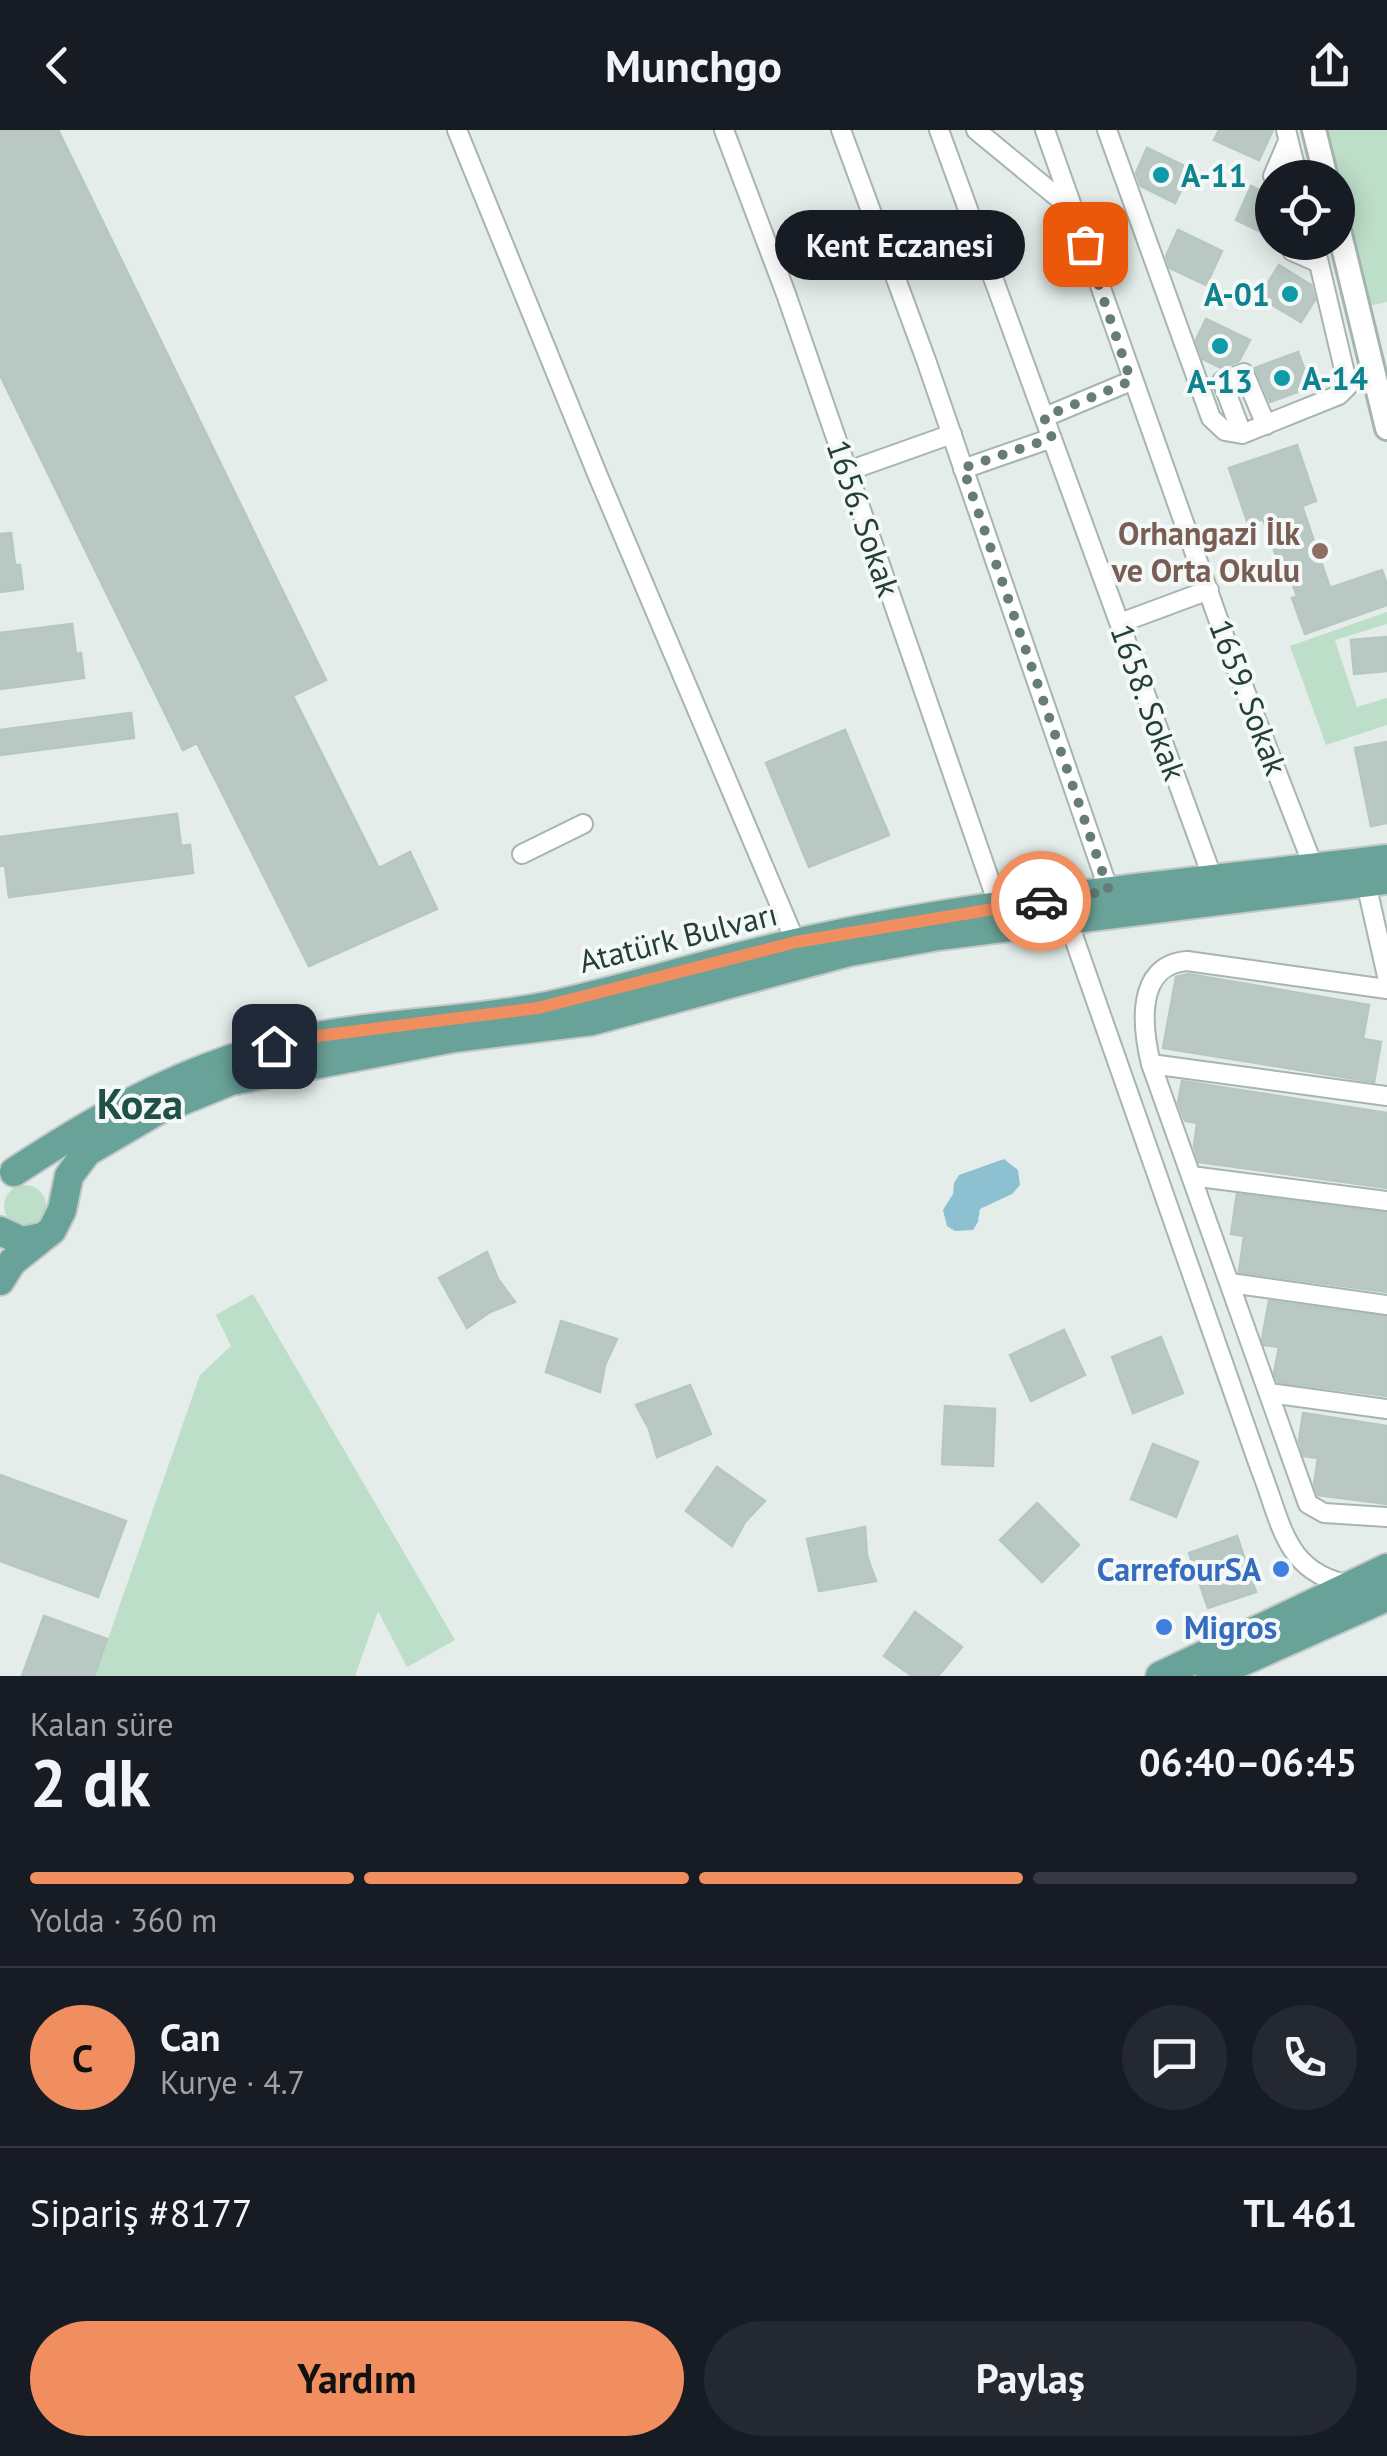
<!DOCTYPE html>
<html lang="tr">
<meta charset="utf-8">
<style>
body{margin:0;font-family:"PT Sans",sans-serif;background:#242831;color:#f1f3f6;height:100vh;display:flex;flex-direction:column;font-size:38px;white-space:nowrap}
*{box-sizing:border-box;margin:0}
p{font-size:32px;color:#9ea1a6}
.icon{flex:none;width:55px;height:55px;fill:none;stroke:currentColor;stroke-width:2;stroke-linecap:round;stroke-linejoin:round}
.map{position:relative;height:1546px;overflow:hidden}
.panel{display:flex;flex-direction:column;background:#171b24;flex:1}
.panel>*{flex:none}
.controls{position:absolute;left:1255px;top:30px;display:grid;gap:20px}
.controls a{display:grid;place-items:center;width:100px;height:100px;border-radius:50%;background:#171b24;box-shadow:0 5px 25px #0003;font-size:50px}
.pin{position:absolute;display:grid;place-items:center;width:85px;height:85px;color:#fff;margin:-42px;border-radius:20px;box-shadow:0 5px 15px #0006}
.courier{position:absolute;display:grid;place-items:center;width:100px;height:100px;margin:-50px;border:8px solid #f08e5f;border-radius:50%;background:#fff;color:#222;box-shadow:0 2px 12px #0007}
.bubble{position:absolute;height:70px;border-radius:35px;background:#171b24;box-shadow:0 5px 25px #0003;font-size:32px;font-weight:600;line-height:70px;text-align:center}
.summary em{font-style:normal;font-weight:600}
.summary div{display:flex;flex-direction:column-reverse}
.summary{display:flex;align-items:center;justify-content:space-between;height:170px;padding:0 30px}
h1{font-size:65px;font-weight:600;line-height:75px}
.bar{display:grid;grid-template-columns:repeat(4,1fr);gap:15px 10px;align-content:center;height:120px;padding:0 30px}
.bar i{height:12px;border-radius:8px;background:#363941}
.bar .selected{background:#f08e5f}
.bar p{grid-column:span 4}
.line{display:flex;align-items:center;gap:25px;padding:0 30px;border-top:2px solid #363941}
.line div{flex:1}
.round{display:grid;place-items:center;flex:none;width:105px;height:105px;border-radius:52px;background:#242831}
.action{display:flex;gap:20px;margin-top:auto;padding:20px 30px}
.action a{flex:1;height:115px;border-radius:60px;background:#f08e5f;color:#111;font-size:40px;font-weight:600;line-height:115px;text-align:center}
.action a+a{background:#242831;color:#f1f3f6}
header{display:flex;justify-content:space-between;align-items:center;height:130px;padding:0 30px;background:#171b24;font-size:45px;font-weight:600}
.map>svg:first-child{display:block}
.green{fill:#bddec8}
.water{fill:#8dc1d1}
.building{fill:#b9c8c3;stroke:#b6c7c1;stroke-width:2.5}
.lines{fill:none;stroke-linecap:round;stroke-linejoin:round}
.minor-casing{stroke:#a6b5b1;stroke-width:22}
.tertiary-casing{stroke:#a6b5b1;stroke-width:28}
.primary-casing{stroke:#c1c9c8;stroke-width:32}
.minor{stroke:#fff;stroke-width:18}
.tertiary{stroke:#fff;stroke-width:22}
.primary{stroke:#69a298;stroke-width:28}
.done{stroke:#677c77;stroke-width:10;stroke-dasharray:0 18}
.route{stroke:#f08e5f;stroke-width:12}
.culture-dot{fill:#0f9aa8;stroke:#f4f9f7;stroke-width:4}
.education-dot{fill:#8d6e63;stroke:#f4f9f7;stroke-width:4}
.shop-dot{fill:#3f7fe0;stroke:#f4f9f7;stroke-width:4}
.labels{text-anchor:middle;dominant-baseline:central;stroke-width:8;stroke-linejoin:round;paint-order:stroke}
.culture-label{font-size:32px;font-weight:bold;fill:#0d838f;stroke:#f4f9f7;text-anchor:start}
.street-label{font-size:32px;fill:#233f39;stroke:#f4f9f7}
.education-label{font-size:32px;font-weight:bold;fill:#785e54;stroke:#f4f9f7;text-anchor:end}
.shop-label{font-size:32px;font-weight:bold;fill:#366cbe;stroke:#f4f9f7;text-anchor:end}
.district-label{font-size:42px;font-weight:bold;fill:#1f5148;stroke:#f4f9f7}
</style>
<header><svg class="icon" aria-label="back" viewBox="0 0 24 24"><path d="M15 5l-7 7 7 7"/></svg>Munchgo<svg class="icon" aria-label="share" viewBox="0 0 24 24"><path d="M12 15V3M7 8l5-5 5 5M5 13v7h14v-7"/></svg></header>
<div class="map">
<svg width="1387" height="1546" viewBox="0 0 1387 1546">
<rect width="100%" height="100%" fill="#e4edea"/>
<path class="green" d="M 1328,0 L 1387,0 L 1387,172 L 1364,177 Z
M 1387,482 L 1387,494 L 1335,510 L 1357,577 L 1387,568 L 1387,595 L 1326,615 L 1290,516 Z
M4 1076a21 21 0 1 1 42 0a21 21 0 1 1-42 0Z
M 253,1164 L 455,1510 L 407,1537 L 378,1481 L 355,1546 L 95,1546 L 200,1245 L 231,1216 L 216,1185 Z"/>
<path class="water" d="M 1004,1029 L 1018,1040 L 1020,1055 L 1012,1064 L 980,1079 L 978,1092 L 973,1100 L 955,1101 L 947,1096 L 943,1080 L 953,1064 L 954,1053 L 959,1045 Z"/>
<path class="building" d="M 0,0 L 58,0 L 326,550 L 293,566 L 379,738 L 410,722 L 437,779 L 309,836 L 197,613 L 183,620 L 0,245 Z
M 1219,0 L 1273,0 L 1259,30 L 1214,10 Z
M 1147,18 L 1191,39 L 1175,73 L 1141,56 L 1136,43 Z
M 1251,56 L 1272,66 L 1272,107 L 1236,90 Z
M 1178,100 L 1222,121 L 1206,155 L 1170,138 L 1166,126 Z
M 1279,135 L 1311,155 L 1315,170 L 1301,192 L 1259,167 Z
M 1206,189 L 1250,210 L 1239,231 L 1221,238 L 1203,229 L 1196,210 Z
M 1298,222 L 1311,257 L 1270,272 L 1255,238 Z
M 1297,315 L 1316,371 L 1302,376 L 1330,458 L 1382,440 L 1387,455 L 1387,475 L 1305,504 L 1292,468 L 1297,466 L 1289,443 L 1283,445 L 1263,389 L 1248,394 L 1229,338 Z
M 11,403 L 15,435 L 20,435 L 23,459 L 0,462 L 0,404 Z
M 72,494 L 76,524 L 81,523 L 84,548 L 0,559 L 0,503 Z
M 1387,507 L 1387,541 L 1354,544 L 1351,510 Z
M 131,583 L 134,608 L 0,625 L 0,600 Z
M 845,600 L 889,705 L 809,737 L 766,633 Z
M 1387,612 L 1387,693 L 1371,696 L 1355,618 Z
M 177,684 L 181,716 L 190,715 L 193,743 L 9,767 L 5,735 L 0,736 L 0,707 Z
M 1188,844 L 1369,875 L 1363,909 L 1381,912 L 1374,952 L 1163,918 L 1176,847 Z
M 1182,951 L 1387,983 L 1387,1058 L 1199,1032 L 1194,1016 L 1197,993 L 1185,991 L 1178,973 Z
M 1237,1064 L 1387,1083 L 1387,1162 L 1239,1142 L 1244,1106 L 1231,1104 Z
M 487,1122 L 498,1149 L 515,1172 L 490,1182 L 467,1198 L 439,1148 Z
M 1269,1171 L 1387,1187 L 1387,1266 L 1278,1252 L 1274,1243 L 1279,1217 L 1264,1215 L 1262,1209 Z
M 561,1191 L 617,1209 L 605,1235 L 600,1262 L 546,1242 Z
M 1064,1200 L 1085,1245 L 1031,1271 L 1010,1225 Z
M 1161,1207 L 1183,1263 L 1133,1283 L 1112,1227 Z
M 690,1255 L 711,1304 L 657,1327 L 649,1299 L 636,1275 Z
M 945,1276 L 995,1279 L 993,1336 L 942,1334 Z
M 1303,1283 L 1387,1296 L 1387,1374 L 1318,1365 L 1314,1354 L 1318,1328 L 1304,1326 L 1299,1311 Z
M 1153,1314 L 1198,1332 L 1176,1387 L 1131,1369 Z
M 717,1337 L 765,1371 L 745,1392 L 732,1416 L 686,1381 Z
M 0,1345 L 126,1391 L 98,1467 L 0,1431 Z
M 1037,1373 L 1079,1415 L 1042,1452 L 1000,1410 Z
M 865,1397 L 867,1426 L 876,1451 L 819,1461 L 807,1409 Z
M 1237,1406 L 1256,1462 L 1208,1478 L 1189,1423 Z
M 915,1482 L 962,1517 L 938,1546 L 912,1546 L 884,1526 Z
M 44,1486 L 107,1509 L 94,1546 L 22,1546 Z"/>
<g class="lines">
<g class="minor-casing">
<path id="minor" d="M 457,0 L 598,346 L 796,813
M 724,0 L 786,164 L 999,777
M 841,0 L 926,230 L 1109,761
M 939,0 L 1213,749
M 976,0 L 1073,80
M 1045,0 L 1228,517 L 1314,738
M 1107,0 L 1211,288 L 1225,301 L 1242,304 L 1339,265 L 1348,256 L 1314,112
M 1286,0 L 1298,48
M 1276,48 L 1273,46 L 1288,11
M 1295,112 L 1292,121 L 1319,133
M 1045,287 L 1131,251
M 1242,304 L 1222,251 L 1244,243 L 1266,295
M 963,339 L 1052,308
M 848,341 L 952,304
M 1120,493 L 1209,460
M 522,724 L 583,694
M 1366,753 L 1387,846
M 1068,791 L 1260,1338 C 1282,1393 1284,1444 1352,1455
M 1387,859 L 1187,831 C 1135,835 1142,897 1151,934 L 1308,1374 L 1324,1383 L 1387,1387
M 1151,934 L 1387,966
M 1191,1046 L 1387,1071
M 1230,1153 L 1387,1175
M 1269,1263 L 1387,1279"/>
</g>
<g class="tertiary-casing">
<path id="tertiary" d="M 1314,0 L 1326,48
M 1338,96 L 1387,298"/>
</g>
<g class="primary-casing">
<path id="primary" d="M 14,1042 C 108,980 196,931 307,908 C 386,892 468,892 547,876 C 631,858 713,831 796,813 C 990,769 1190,753 1387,729
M 0,1101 L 22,1111 L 42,1107
M 0,1151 L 12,1132 L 52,1100 L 62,1080 L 69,1046 L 87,1022 L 157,981 L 231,951 L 454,908 L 592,891 L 849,822 L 938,806 L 1387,750
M 1160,1546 L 1387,1438
M 1210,1546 L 1387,1467"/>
</g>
<use href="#minor" class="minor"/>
<use href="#tertiary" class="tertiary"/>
<use href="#primary" class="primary"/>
</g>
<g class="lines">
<path class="done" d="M 1041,771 L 1109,761 L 963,338 L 1052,308 L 1044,287 L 1131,251 L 1085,114"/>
<path class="route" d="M 274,916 L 310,907 L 538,878 L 796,812 L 1041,771"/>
</g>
<g class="culture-dot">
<circle cx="1161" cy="45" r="10"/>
<circle cx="1290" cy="164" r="10"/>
<circle cx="1220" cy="216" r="10"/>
<circle cx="1282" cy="248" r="10"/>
</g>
<circle class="education-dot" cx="1320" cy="421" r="10"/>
<g class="shop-dot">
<circle cx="1281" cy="1439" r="10"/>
<circle cx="1164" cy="1497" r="10"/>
</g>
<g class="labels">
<g class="culture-label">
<text x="1181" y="45">A-11</text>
<text x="1270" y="164" text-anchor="end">A-01</text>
<text x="1302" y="248">A-14</text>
<text x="1220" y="251" text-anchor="middle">A-13</text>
</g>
<g class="street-label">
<text transform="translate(864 388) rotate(71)">1656. Sokak</text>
<text transform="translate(1249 567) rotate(69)">1659. Sokak</text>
<text transform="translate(1149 572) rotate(70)">1658. Sokak</text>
<text transform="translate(678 807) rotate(-14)">Atatürk Bulvarı</text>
</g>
<g class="education-label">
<text x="1300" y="403">Orhangazi İlk<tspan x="1300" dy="37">ve Orta Okulu</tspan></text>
</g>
<g class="shop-label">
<text x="1261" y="1439">CarrefourSA</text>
<text x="1184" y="1497" text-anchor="start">Migros</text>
</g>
<g class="district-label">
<text x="140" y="973">Koza</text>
</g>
</g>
</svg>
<div class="controls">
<a><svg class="icon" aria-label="locate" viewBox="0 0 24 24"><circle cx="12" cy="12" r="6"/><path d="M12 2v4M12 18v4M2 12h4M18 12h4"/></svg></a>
</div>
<div class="pin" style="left:1085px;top:114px;background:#ea580c"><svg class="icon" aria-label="bag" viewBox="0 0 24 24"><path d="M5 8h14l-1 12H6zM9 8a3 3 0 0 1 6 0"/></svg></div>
<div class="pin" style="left:274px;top:916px;background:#1f2937"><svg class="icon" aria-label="home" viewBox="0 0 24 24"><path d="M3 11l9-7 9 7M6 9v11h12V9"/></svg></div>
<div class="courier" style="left:1041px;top:771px"><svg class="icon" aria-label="car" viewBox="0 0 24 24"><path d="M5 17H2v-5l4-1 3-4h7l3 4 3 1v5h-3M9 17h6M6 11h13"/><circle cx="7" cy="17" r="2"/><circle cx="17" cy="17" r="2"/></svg></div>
<div class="bubble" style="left:775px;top:80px;width:250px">Kent Eczanesi</div>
</div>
<section class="panel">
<div class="summary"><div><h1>2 dk</h1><p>Kalan süre</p></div><em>06:40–06:45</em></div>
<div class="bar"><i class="selected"></i><i class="selected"></i><i class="selected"></i><i></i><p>Yolda · 360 m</p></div>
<div class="line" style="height:180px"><b class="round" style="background:#f08e5f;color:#111">C</b><div><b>Can</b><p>Kurye · 4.7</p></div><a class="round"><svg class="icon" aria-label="chat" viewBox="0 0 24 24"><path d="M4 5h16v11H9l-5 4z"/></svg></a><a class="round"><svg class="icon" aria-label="phone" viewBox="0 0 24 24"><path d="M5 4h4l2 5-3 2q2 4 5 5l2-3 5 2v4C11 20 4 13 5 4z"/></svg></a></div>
<div class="line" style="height:130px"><div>Sipariş #8177</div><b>TL 461</b></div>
<div class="action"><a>Yardım</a><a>Paylaş</a></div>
</section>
